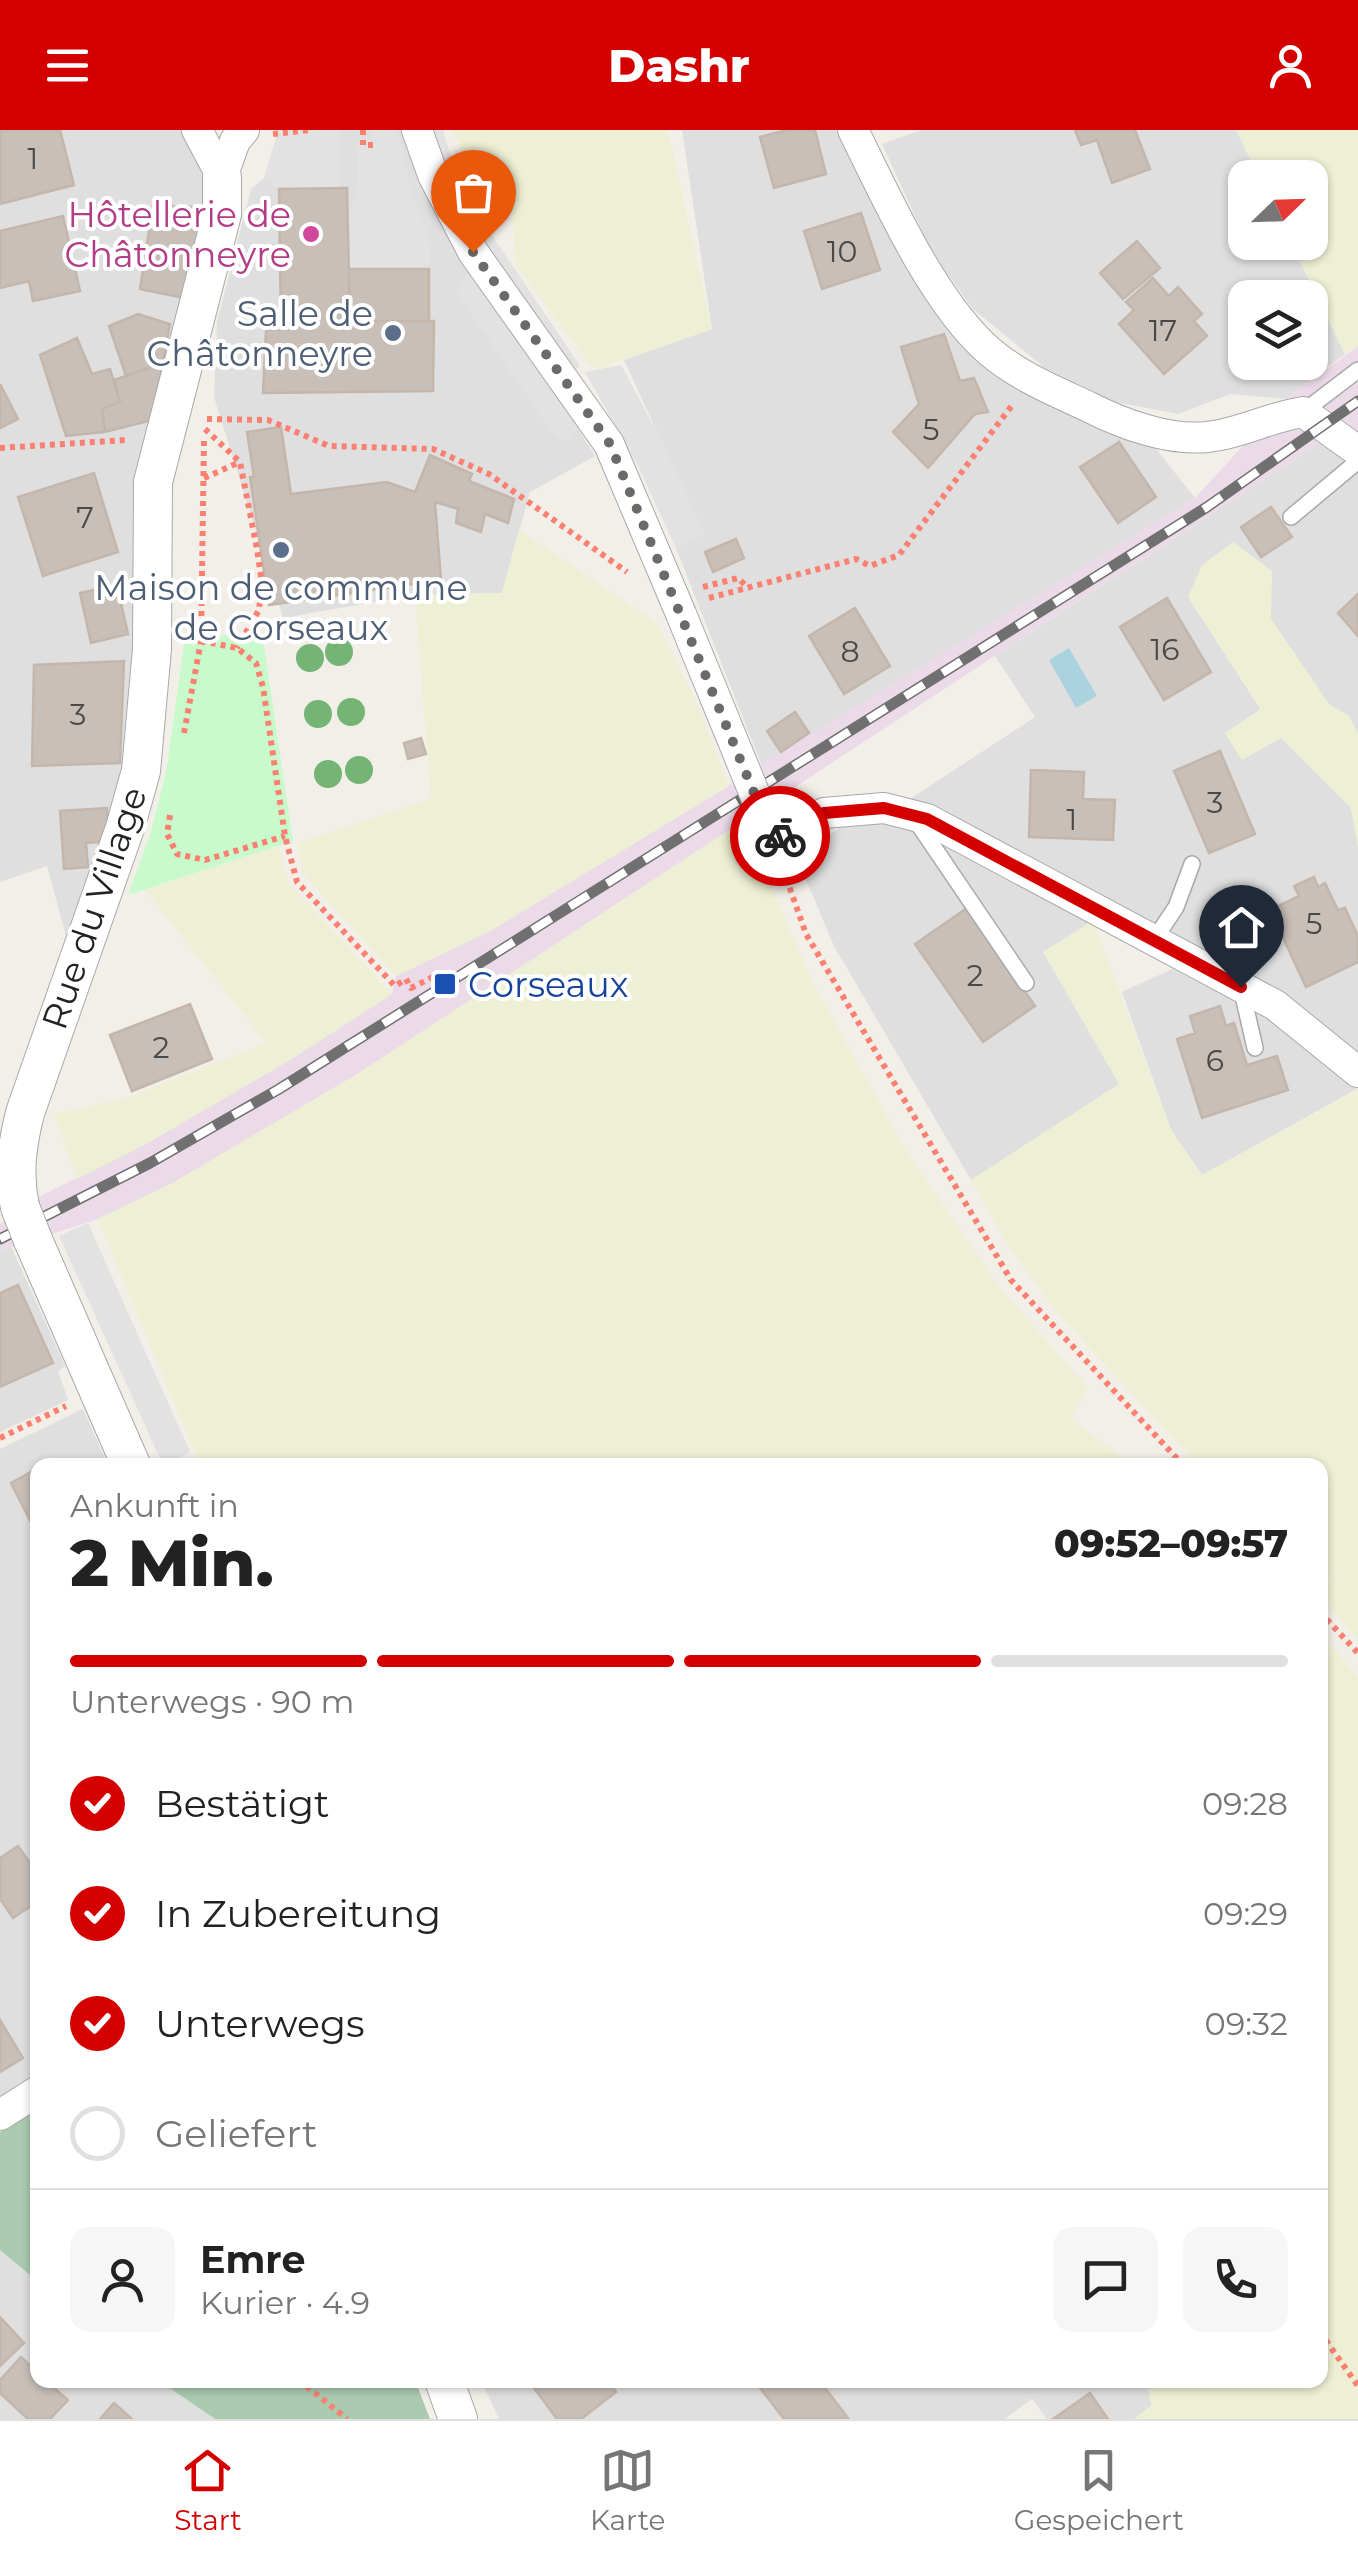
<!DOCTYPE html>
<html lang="de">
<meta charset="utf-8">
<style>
body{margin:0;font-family:Montserrat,sans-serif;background:#f6f6f6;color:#222;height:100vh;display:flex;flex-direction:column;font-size:38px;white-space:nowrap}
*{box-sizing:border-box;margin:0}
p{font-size:32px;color:#767676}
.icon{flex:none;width:55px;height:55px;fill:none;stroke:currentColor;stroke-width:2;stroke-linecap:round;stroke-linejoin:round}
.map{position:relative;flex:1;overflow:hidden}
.side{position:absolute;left:30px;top:1328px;width:1298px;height:930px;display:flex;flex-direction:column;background:#fff;border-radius:20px;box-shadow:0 2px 8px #0004}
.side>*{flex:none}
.needle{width:65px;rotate:67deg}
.tools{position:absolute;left:1228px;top:30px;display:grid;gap:20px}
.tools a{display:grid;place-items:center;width:100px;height:100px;border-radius:20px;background:#fff;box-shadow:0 2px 8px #0004;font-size:50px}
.pin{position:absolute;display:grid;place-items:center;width:85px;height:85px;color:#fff;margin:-102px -42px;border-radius:50% 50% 50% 0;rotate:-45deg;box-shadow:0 0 10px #0007}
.pin .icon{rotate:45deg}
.courier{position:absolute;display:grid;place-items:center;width:100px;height:100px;margin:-50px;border:8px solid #d40000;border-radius:50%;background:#fff;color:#222;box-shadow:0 2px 12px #0007}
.overview em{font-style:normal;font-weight:800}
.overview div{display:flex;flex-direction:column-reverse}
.overview{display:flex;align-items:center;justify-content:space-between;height:170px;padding:0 40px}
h1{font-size:65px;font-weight:800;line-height:75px}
.bar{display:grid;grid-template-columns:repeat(4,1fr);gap:15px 10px;align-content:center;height:120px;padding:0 40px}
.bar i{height:12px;border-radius:8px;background:#e0e0e0}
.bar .current{background:#d40000}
.bar p{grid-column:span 4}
.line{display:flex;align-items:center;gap:25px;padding:0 40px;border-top:2px solid #e0e0e0}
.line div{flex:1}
.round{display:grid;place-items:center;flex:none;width:105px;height:105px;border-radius:20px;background:#f6f6f6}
ol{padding:0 40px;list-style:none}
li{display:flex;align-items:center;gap:30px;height:110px}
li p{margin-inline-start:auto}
li .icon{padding:10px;border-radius:50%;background:#d40000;color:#fff;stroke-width:4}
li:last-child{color:#767676}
li i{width:55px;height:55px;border:5px solid #e0e0e0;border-radius:50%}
header{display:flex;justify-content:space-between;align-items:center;height:130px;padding:0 40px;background:#d40000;color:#fff;font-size:45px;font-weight:800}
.menu{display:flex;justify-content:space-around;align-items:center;height:140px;border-top:2px solid #e0e0e0;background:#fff;font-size:28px;color:#767676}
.menu a{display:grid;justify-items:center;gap:5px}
.menu .current{color:#d40000}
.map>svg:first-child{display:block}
.residential{fill:#e0dfdf;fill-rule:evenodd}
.industrial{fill:#ebdbe8}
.farmland{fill:#eef0d5}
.cemetery{fill:#aacbaf}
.park{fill:#c8facc}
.parking{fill:#e2e2e2}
.water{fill:#aad3df}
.building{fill:#c7bfb8;stroke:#c4b6ab;stroke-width:2.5}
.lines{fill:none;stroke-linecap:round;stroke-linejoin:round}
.service-casing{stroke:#a9a9a9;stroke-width:18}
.minor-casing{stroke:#a9a9a9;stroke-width:32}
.tertiary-casing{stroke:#a9a9a9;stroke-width:40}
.path{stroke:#fa8072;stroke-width:6;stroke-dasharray:5 5;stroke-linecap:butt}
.service{stroke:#fff;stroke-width:15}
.minor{stroke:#fff;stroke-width:30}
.tertiary{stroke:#fff;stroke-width:38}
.rail-casing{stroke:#707070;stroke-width:11}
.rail{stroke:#fff;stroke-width:8;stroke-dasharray:22;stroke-linecap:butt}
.minor-bridge-casing{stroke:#a9a9a9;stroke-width:32;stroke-linecap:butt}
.tertiary-bridge-casing{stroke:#a9a9a9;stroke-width:40;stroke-linecap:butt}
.minor-bridge{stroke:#fff;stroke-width:30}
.tertiary-bridge{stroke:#fff;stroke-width:38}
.tree{fill:#74b475}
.done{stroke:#6b6a68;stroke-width:10;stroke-dasharray:0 18}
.route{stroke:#d40000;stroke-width:12}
.hotel-dot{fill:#d1479c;stroke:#fff;stroke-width:4}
.service-dot{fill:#5c6f8a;stroke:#fff;stroke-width:4}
.transit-dot{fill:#1a4fb4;stroke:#fff;stroke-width:4}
.labels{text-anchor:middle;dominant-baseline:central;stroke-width:8;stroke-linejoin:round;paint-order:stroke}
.number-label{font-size:30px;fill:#4b4948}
.hotel-label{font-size:35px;fill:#b23c85;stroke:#fff;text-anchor:end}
.service-label{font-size:35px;fill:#4e5e75;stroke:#fff;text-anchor:end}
.street-label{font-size:35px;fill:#222;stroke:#fff}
.transit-label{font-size:35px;fill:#164399;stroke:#fff;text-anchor:start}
</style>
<header><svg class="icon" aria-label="menu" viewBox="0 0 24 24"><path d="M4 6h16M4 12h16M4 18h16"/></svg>Dashr<svg class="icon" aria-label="person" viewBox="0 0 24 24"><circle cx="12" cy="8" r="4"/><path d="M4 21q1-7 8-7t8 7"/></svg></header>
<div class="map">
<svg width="1358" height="2289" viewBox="0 0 1358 2289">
<rect width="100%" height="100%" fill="#f2efe9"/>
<path class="residential" d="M 0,0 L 182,0 L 201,36 L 211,96 L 148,344 L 121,645 L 102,732 L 69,817 L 47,736 L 0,752 Z
M 293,0 L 407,0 L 544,245 L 595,326 L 530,362 L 502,463 L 415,465 L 283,488 L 214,267 L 217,192 L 251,59 L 264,48 L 295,44 Z
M 682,0 L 843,0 L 968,217 L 1153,315 L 1195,368 L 762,636 L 676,418 L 704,404 L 624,230 L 712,199 Z
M 921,0 L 1236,0 L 1259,47 L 1245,48 L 1245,112 L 1291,113 L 1345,224 L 1286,269 L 1231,264 L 1178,284 L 1115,272 L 1045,238 L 973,179 L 932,123 L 882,14 ZM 1245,168 L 1310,168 L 1310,232 L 1245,232 Z
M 1321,312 L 1358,337 L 1358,604 L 1349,586 L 1329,575 L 1271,489 L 1188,467 L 1261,580 L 1242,629 L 1281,608 L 1351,678 L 1358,717 L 1358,924 L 1249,842 L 910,669 L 1035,587 L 995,526 Z
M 851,690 L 904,691 L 1093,791 L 1044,822 L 1120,954 L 971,1050 L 834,816 L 803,743 L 811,717 Z
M 1172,839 L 1272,890 L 1357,959 L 1202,1045 L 1171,1000 L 1122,862 Z
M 11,1116 L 65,1236 L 58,1241 L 68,1270 L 0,1302 L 0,1121 Z
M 83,1279 L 108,1335 L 38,1335 L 37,1946 L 0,1971 L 0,1319 Z
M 0,2120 L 37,2151 L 38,2250 L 158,2250 L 215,2289 L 0,2289 Z
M 481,2250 L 1146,2250 L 1152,2276 L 1135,2289 L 1047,2289 L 1032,2269 L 1005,2289 L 499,2289 Z"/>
<path class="industrial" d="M 1358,216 L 1358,303 L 1321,312 L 359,943 L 171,1054 L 98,1089 L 0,1121 L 0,1094 L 38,1067 L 146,1014 L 290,930 L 392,864 L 396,846 L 492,800 L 1195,368 L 1286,269 Z"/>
<path class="farmland" d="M 453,0 L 668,0 L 712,199 L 594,240 L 516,135 L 509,46 L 475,60 Z
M 1236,0 L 1358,0 L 1358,216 L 1345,224 L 1291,113 L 1310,112 L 1310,48 L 1259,47 Z
M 519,400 L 657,493 L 695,569 L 729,656 L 492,800 L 396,846 L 303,744 L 298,713 L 431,669 L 415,465 L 502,463 Z
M 1233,412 L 1272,441 L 1271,489 L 1329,574 L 1349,586 L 1358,604 L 1358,717 L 1351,678 L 1281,608 L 1242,630 L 1225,603 L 1261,579 L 1188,467 L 1202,435 Z
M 743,691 L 812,851 L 904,1017 L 1000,1158 L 1088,1258 L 1071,1290 L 1134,1335 L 200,1335 L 98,1089 L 171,1054 L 359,943 Z
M 278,716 L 290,755 L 392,864 L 290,930 L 146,1014 L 77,1049 L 54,984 L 127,968 L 267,913 L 145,760 Z
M 1093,791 L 1171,1000 L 1202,1045 L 1358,960 L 1358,1510 L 1320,1467 L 1329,1447 L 1320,1431 L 1320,1335 L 1198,1335 L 1056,1181 L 1009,1117 L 971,1050 L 1119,954 L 1043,822 Z
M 1320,1504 L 1358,1546 L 1358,2289 L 1134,2289 L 1152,2275 L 1146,2250 L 1320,2250 Z"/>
<path class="cemetery" d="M 37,1978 L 37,2151 L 0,2120 L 0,2002 Z
M 158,2250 L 415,2250 L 430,2289 L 215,2289 Z"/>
<path class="park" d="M 262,503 L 293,711 L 128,765 L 150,705 L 166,643 L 185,508 Z"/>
<path class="parking" d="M 278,0 L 340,0 L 339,58 L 279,59 L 264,48 Z
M 374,0 L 397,1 L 413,66 L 431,112 L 429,139 L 349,139 L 348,85 L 357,65 L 359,11 L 372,8 Z
M 432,0 L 443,0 L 450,24 L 477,83 L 580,236 L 573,243 L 500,139 L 454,61 Z
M 472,137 L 580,295 L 570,310 L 556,308 L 456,162 Z
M 621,235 L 660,308 L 705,404 L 676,418 L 637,334 L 585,242 Z
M 88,1093 L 190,1322 L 163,1335 L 59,1106 Z"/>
<path class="water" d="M 1069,518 L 1097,566 L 1076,578 L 1049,530 Z"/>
<path class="building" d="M 0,0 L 60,0 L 74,55 L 0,74 Z
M 787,0 L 815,0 L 826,44 L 774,58 L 760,7 Z
M 1075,0 L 1135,0 L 1150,39 L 1112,53 L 1097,10 L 1081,15 Z
M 347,58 L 350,191 L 434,191 L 433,261 L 263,263 L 266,200 L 281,199 L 279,59 Z
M 153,76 L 203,77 L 184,168 L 140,159 Z
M 861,83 L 880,140 L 822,159 L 804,101 Z
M 63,86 L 80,161 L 33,171 L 29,151 L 0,158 L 0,101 Z
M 1137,111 L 1160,138 L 1123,169 L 1100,143 Z
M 349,139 L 429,139 L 429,191 L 350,191 Z
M 1153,148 L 1169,166 L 1178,157 L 1202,184 L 1194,191 L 1207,206 L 1164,244 L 1119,194 L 1134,180 L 1126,172 Z
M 138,184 L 170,194 L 163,233 L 126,246 L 109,196 Z
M 944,204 L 960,251 L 974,248 L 988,282 L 975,284 L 928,338 L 893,302 L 919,274 L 901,217 Z
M 77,208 L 92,244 L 110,239 L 120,272 L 102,279 L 105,302 L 66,306 L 40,225 Z
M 163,233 L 152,290 L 105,302 L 102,279 L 120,272 L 114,250 Z
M 0,254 L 18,289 L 0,298 Z
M 281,297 L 291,364 L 387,352 L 415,362 L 430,325 L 472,344 L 469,351 L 514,369 L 508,393 L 485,384 L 481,402 L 456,393 L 458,379 L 435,372 L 441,450 L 269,475 L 250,347 L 254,347 L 247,302 Z
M 1119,312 L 1156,367 L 1118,393 L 1080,337 Z
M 94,343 L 118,422 L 43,446 L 18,367 Z
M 1271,377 L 1292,407 L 1261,427 L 1241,397 Z
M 736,409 L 744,428 L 713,442 L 705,422 Z
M 117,455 L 128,504 L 91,513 L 80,463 Z
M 1358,464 L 1358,506 L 1338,483 Z
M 1167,468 L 1211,542 L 1164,570 L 1120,497 Z
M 855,478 L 890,536 L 844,564 L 809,506 Z
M 124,531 L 120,633 L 32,636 L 34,535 Z
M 795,582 L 809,603 L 781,622 L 767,601 Z
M 421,608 L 426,624 L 408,629 L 404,613 Z
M 1220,621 L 1255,704 L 1209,723 L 1174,641 Z
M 1031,640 L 1084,642 L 1083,669 L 1115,670 L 1113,710 L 1029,707 Z
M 107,678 L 109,711 L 86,713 L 88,737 L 64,739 L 60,681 Z
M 1314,747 L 1318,757 L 1325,753 L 1338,780 L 1345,778 L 1358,806 L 1358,832 L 1306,857 L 1270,780 L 1299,766 L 1294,756 Z
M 967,778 L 1035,876 L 983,912 L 915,814 Z
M 190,874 L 212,929 L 132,961 L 110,905 Z
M 1220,876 L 1226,896 L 1234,893 L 1247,935 L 1277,926 L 1288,960 L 1202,988 L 1177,909 L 1195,903 L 1190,886 Z
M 18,1155 L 53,1233 L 0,1257 L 0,1163 Z
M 38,1338 L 38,1406 L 11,1353 Z
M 18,1716 L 38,1744 L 38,1771 L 13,1788 L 0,1769 L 0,1728 Z
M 0,1890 L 23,1928 L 0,1942 Z
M 0,2187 L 24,2213 L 0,2236 Z
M 21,2227 L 38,2243 L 38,2250 L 45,2250 L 68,2270 L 50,2289 L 28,2289 L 0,2263 L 0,2250 Z
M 528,2250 L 607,2250 L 616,2262 L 581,2289 L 557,2289 Z
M 754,2250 L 819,2250 L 848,2288 L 784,2289 Z
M 1090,2263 L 1108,2289 L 1053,2289 Z
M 114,2273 L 132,2289 L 100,2289 Z"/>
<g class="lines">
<g class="service-casing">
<path id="service" d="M 1303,282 L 1358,240
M 1291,387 L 1358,331
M 914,688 L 1026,853
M 1154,810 L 1176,777 L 1192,734
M 1241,857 L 1255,918"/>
</g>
<g class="minor-casing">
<path id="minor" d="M 197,0 L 222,47
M 417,0 L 433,45 L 473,122 L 609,314 L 673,465
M 853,0 C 887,68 932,171 989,221 C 1018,246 1055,261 1089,277 C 1122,294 1169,311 1207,307 C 1239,304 1270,287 1303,282 L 1358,321
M 222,47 L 235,11 L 244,0
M 681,484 L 749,650
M 760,677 L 773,709 L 824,683 L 884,678 L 927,689 L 1275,875 L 1358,942
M 0,1985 L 38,1961"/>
</g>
<g class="tertiary-casing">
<path id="tertiary" d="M 20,1077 C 13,1043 17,1015 25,983 L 125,698 L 141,641 L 152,519 L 153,352 L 222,84 L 222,47
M 33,1110 L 131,1335
M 444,2250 L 458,2289"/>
</g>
<path class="path" d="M 363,0 L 363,15 L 376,15
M 273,4 L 311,0
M 207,289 L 268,290 L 329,316 L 433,319 L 489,344 L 627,442
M 205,299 L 240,332 L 257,419 L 262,453 L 259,480 L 237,518
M 204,311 L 201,511 L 237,518 L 256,533 L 263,557 L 285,706 L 297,752 L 395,856 L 406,849 L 411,858 L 437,845
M 0,318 L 126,310
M 204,348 L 240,332
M 703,457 L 738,448 L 746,456
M 709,468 L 856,429 L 870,436 L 899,425 L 1013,274
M 184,603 L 201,511
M 170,685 L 167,704 L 177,724 L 205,730 L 285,706
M 783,739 L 806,804 L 1011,1150 L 1183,1335
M 0,1308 L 66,1276
M 1320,1482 L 1358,1523
M 1320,2202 L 1358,2256
M 299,2250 L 347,2289"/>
<use href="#service" class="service"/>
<use href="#minor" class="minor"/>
<use href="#tertiary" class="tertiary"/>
<g class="rail-casing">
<path id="rail" d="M 0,1109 L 150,1033 L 279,959 L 1207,377 L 1358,271"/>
</g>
<use href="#rail" class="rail"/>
<g class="minor-bridge-casing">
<path id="minor-bridge" d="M 673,465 L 681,484
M 749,650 L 760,677"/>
</g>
<g class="tertiary-bridge-casing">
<path id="tertiary-bridge" d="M 20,1077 L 33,1110"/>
</g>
<use href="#minor-bridge" class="minor-bridge"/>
<use href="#tertiary-bridge" class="tertiary-bridge"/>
</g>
<g class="tree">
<circle cx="339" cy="522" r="14"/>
<circle cx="310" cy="528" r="14"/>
<circle cx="351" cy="582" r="14"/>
<circle cx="318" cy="584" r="14"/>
<circle cx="359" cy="640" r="14"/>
<circle cx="328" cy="644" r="14"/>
</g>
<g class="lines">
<path class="done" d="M 473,122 L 610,314 L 773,709 L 780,706"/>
<path class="route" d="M 780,706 L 824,683 L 884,678 L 927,689 L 1241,857"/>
</g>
<circle class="hotel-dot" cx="311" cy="104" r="10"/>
<g class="service-dot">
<circle cx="393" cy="203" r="10"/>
<circle cx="281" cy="420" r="10"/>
</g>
<rect class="transit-dot" x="433" y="842" width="24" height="24" rx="5"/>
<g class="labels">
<g class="number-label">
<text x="33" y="28">1</text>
<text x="842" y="121">10</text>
<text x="1163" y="200">17</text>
<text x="931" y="299">5</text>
<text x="85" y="387">7</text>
<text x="1165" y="519">16</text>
<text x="850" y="521">8</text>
<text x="78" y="584">3</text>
<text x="1215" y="672">3</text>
<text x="1072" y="689">1</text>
<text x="1314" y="793">5</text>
<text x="975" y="845">2</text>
<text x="161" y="917">2</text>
<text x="1215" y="930">6</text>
</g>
<g class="hotel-label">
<text x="291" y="84">Hôtellerie de<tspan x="291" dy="40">Châtonneyre</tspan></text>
</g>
<g class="service-label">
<text x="373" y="183">Salle de<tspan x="373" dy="40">Châtonneyre</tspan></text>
<text x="281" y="457" text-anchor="middle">Maison de commune<tspan x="281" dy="40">de Corseaux</tspan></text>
</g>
<g class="street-label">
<text transform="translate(94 778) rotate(-71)">Rue du Village</text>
</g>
<g class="transit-label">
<text x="468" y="854">Corseaux</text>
</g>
</g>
</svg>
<div class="tools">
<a><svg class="needle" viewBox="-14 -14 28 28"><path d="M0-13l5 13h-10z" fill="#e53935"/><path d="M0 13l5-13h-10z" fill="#767676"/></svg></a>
<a><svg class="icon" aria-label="layers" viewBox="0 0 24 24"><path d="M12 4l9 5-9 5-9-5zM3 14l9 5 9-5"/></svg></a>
</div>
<div class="pin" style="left:473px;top:122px;background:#ea580c"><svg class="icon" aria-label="bag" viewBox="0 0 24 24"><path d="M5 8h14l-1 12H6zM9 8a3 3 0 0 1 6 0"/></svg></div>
<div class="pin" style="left:1241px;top:857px;background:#1f2937"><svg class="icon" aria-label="home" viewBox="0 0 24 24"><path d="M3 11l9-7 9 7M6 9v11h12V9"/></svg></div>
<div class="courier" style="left:780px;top:706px"><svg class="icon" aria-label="bike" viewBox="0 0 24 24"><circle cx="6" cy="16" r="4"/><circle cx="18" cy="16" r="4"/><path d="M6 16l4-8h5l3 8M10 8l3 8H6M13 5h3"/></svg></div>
<section class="side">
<div class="overview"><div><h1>2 Min.</h1><p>Ankunft in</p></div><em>09:52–09:57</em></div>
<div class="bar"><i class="current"></i><i class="current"></i><i class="current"></i><i></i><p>Unterwegs · 90 m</p></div>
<ol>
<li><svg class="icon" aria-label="check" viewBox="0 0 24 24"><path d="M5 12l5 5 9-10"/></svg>Bestätigt<p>09:28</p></li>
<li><svg class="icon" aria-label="check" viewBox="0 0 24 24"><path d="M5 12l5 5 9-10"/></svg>In Zubereitung<p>09:29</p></li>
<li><svg class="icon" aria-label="check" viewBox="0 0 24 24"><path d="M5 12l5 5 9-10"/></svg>Unterwegs<p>09:32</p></li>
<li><i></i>Geliefert</li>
</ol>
<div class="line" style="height:180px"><a class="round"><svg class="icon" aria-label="person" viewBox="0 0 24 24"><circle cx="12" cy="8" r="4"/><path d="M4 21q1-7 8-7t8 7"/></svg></a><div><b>Emre</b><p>Kurier · 4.9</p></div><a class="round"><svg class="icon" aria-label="chat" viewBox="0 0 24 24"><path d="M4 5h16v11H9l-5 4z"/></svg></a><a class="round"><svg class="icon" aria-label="phone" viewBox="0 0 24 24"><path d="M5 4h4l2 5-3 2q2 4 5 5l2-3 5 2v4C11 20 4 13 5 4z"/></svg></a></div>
</section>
</div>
<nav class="menu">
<a class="current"><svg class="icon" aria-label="home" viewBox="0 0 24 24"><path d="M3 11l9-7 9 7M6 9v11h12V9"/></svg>Start</a>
<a><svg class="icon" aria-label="map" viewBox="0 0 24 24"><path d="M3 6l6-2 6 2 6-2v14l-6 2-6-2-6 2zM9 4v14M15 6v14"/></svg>Karte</a>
<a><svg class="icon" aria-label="saved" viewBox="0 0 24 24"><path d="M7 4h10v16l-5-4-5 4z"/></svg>Gespeichert</a>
</nav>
